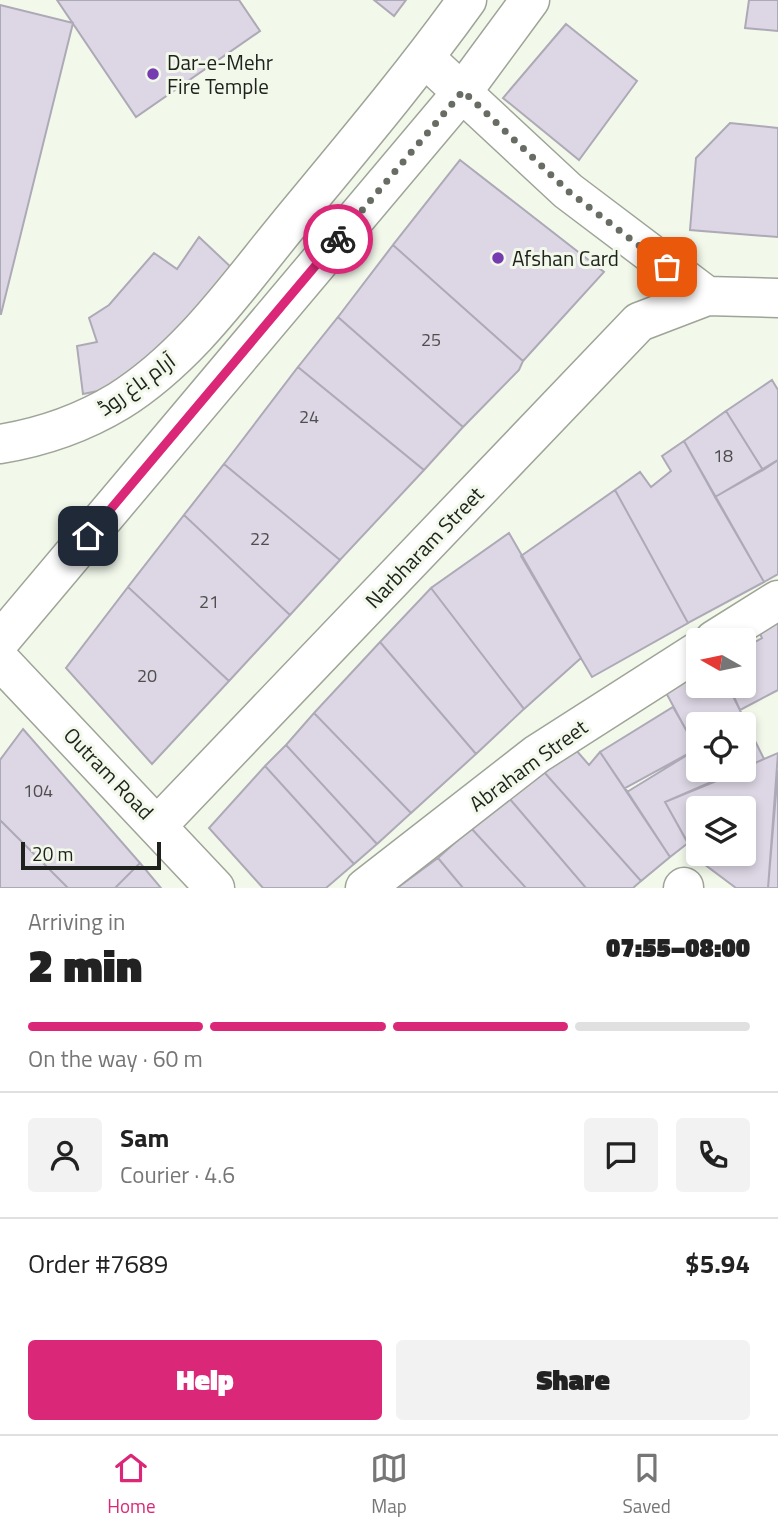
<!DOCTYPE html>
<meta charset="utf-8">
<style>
body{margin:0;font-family:"Titillium Web",Cairo,sans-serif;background:#f2f2f2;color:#222;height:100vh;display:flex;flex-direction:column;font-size:26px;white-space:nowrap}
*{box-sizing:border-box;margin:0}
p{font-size:23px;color:#767676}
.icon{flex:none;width:38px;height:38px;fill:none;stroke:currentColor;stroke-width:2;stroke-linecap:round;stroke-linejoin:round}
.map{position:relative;height:888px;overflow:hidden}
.side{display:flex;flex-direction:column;background:#fff;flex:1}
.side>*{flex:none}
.needle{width:46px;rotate:279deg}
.controls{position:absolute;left:686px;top:628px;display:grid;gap:14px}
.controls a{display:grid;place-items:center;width:70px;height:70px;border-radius:7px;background:#fff;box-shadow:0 4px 10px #0003;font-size:35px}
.scale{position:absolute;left:21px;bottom:18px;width:140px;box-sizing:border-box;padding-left:7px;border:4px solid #1e211c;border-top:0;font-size:19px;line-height:24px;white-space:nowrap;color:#1e211c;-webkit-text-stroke:5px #f2f9eb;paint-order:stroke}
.pin{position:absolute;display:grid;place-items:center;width:60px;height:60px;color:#fff;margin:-30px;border-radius:14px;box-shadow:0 4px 10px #0006}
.courier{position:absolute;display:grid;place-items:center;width:70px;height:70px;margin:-35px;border:5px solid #db2777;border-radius:50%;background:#fff;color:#222;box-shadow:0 2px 9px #0007}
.headline em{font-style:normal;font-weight:800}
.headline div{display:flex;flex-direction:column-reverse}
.headline{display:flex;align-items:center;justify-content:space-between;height:119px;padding:0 28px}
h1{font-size:46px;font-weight:800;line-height:52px}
.bar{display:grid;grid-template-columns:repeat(4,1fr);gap:10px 7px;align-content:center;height:84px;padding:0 28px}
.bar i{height:9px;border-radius:5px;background:#e0e0e0}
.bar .selected{background:#db2777}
.bar p{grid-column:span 4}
.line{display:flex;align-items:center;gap:18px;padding:0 28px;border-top:2px solid #e0e0e0}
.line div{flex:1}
.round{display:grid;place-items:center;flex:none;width:74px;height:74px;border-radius:7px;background:#f2f2f2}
.cta{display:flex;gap:14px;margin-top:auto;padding:14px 28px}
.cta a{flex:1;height:80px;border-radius:7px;background:#db2777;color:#fff;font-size:28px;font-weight:800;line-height:80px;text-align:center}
.cta a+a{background:#f2f2f2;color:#222}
.tab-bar{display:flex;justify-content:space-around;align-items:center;height:98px;border-top:2px solid #e0e0e0;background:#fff;font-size:19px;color:#767676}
.tab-bar a{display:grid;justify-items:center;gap:4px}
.tab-bar .selected{color:#db2777}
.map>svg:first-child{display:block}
.building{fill:#ddd7e5;stroke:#aea9b6;stroke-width:2;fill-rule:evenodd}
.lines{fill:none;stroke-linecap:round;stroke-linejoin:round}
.minor-casing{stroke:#9ea497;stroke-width:41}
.major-casing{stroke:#9ea497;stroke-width:41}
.minor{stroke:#fff;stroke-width:38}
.major{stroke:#fff;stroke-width:38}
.done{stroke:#686d64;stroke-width:7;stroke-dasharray:0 12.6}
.route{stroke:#db2777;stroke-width:9}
.poi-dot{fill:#773bb1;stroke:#f2f9eb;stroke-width:2.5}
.labels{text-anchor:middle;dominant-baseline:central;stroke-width:6;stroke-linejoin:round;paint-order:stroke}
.number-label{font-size:18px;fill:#4e4e4e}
.poi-label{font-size:21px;fill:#1e211c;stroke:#f2f9eb;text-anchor:start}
.street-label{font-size:21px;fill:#1e211c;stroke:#f2f9eb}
</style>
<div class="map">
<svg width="778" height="888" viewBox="0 0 778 888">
<rect width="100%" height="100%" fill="#f2f9eb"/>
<path class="building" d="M 57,0 L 239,0 L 260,31 L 136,117 Z
M 374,0 L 406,0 L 394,16 Z
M 749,0 L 778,0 L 778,31 L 745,28 Z
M 0,5 L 73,23 L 1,314 L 0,314 Z
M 566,24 L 637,81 L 579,160 L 503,98 Z
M 730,123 L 778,128 L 778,237 L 690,230 L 696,158 Z
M 460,160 L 604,272 L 523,361 L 393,245 Z
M 199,237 L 234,270 L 127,385 L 83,394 L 77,346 L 97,342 L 89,318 L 109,305 L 154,253 L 177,269 Z
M 393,245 L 523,361 L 519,370 L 463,427 L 338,317 Z
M 338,317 L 463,427 L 424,470 L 298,367 Z
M 298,367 L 424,470 L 340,560 L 224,464 Z
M 772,380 L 778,390 L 778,460 L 763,470 L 726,411 Z
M 726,411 L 763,470 L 715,497 L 684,441 Z
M 684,441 L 764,582 L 688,623 L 615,490 L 640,472 L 651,487 L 671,471 L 662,456 Z
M 778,460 L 778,574 L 764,582 L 715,497 Z
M 224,464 L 340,560 L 290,615 L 184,515 Z
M 615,490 L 688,623 L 592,677 L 521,556 Z
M 184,515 L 290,615 L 229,681 L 128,587 Z
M 509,533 L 581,658 L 524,709 L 431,588 Z
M 128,587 L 229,681 L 152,764 L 66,668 Z
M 431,588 L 524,709 L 476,754 L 380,642 Z
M 778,613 L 778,690 L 740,710 L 729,686 L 744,686 L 744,648 L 762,638 L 756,625 Z
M 380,642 L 476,754 L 411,813 L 314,713 Z
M 698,672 L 698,686 L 728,686 L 764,759 L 744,768 L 744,724 L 698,724 L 698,752 L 664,689 Z
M 673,707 L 697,749 L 627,792 L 600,752 Z
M 314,713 L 411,813 L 377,844 L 286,745 Z
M 23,729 L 140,863 L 115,888 L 68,888 L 0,820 L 0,760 Z
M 286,745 L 377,844 L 354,864 L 265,766 Z
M 697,749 L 698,770 L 708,770 L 714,782 L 665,802 L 688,843 L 670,857 L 625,788 Z
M 576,750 L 589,765 L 600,752 L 670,857 L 641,881 L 544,772 Z
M 778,753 L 768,888 L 736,888 L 696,858 L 665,802 ZM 698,808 L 744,808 L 744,854 L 698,854 Z
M 265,766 L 354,864 L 326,888 L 263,888 L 209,828 Z
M 708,770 L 740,770 L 714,782 Z
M 778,770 L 778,888 L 768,888 Z
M 544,772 L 641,881 L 633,888 L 586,888 L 509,798 Z
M 509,798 L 586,888 L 526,888 L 471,828 Z
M 0,820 L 68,888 L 0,888 Z
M 471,828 L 526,888 L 463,888 L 438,858 Z
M 438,858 L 463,888 L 397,888 Z
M 140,863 L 161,888 L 115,888 Z"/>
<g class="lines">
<g class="minor-casing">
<path id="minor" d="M 425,58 L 568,191 L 707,296 L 778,298
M 714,640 L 778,600
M 0,660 L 215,888
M 158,825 L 639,322 L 707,296
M 365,888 L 537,754 L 698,651
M 683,888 L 684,887"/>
</g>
<g class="major-casing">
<path id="major" d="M 0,444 C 43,437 81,424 119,401 C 189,357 237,287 288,225 C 349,151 411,78 467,0
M 0,641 L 463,91 L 530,0"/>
</g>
<use href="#minor" class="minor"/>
<use href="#major" class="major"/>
</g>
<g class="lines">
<path class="done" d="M 338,239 L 463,91 L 568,191 L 667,267"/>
<path class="route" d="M 88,536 L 338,239"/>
</g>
<g class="poi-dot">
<circle cx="153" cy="74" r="7"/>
<circle cx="498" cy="258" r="7"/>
</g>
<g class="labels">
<g class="number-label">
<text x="431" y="339">25</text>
<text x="309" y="416">24</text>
<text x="723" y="455">18</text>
<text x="260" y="538">22</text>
<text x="209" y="601">21</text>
<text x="147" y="675">20</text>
<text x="38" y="790">104</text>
</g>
<g class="poi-label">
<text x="167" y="62">Dar-e-Mehr<tspan x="167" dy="24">Fire Temple</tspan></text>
<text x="512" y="258">Afshan Card</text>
</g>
<g class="street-label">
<text transform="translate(136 384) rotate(-36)">آرام باغ روڈ</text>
<text transform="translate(424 547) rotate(-46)">Narbharam Street</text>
<text transform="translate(528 765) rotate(-36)">Abraham Street</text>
<text transform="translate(109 773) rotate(46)">Outram Road</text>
</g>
</g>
</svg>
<div class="controls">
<a><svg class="needle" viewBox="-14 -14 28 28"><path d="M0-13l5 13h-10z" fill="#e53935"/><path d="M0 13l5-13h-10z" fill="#767676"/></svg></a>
<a><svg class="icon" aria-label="locate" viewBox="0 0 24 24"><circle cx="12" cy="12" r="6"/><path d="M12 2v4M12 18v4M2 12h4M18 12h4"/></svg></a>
<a><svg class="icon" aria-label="layers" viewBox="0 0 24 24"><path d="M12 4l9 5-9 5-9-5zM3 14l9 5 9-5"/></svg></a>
</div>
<div class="scale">20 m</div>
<div class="pin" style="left:667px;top:267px;background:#ea580c"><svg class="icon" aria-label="bag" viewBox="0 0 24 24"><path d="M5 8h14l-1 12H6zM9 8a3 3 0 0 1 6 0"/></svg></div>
<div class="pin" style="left:88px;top:536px;background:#1f2937"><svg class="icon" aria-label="home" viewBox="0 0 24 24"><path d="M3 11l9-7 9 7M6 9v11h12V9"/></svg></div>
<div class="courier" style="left:338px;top:239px"><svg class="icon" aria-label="bike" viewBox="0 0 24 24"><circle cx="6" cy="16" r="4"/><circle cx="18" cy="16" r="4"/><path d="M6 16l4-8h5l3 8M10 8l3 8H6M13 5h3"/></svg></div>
</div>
<section class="side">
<div class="headline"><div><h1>2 min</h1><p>Arriving in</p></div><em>07:55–08:00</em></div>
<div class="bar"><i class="selected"></i><i class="selected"></i><i class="selected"></i><i></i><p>On the way · 60 m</p></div>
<div class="line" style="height:126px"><a class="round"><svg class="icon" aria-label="person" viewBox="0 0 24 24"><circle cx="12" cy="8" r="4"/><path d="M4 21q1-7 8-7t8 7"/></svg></a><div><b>Sam</b><p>Courier · 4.6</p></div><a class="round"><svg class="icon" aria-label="chat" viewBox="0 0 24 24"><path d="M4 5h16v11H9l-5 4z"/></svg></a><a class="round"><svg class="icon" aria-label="phone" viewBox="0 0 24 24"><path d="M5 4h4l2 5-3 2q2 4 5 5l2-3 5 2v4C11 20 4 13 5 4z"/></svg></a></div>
<div class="line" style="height:91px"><div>Order #7689</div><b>$5.94</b></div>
<div class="cta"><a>Help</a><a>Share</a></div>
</section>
<nav class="tab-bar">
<a class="selected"><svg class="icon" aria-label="home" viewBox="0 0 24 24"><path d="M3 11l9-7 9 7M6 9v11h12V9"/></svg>Home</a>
<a><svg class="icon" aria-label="map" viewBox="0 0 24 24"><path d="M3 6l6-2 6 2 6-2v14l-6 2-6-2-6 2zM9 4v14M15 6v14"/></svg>Map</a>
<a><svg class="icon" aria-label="saved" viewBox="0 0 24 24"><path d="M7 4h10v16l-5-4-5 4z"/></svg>Saved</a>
</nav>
